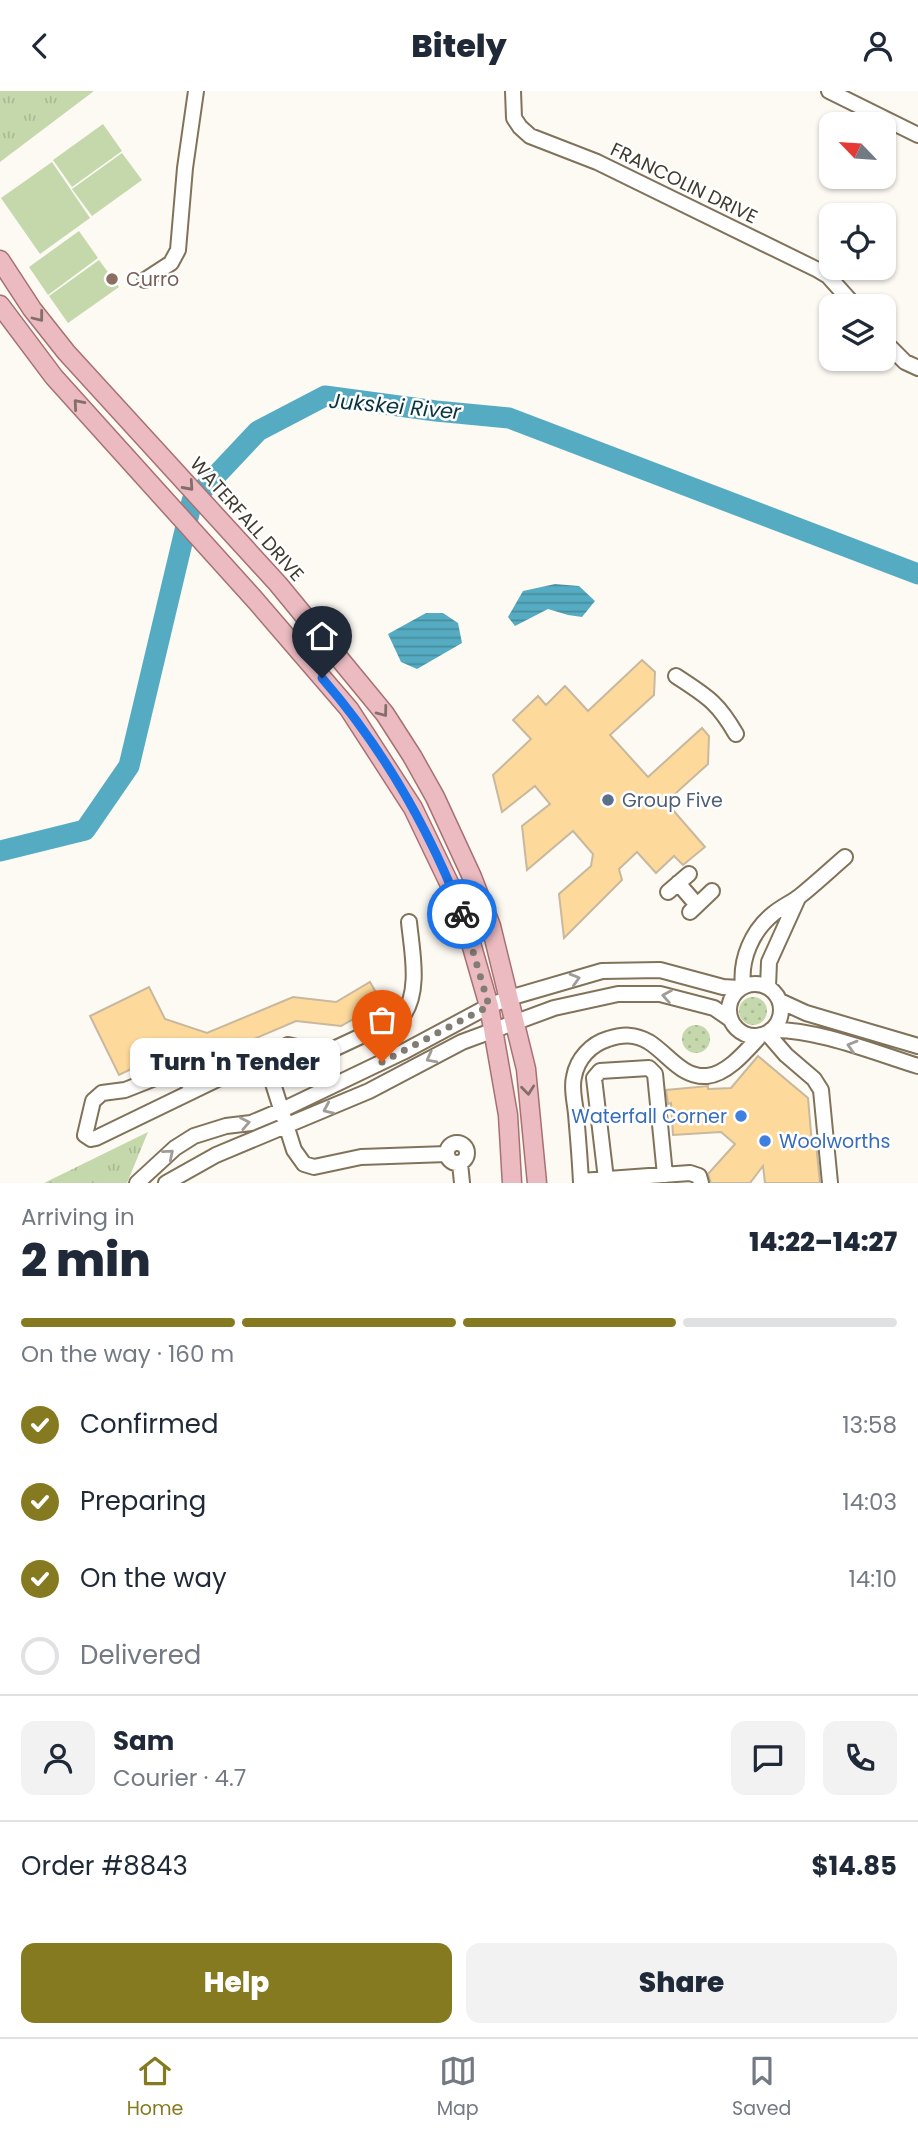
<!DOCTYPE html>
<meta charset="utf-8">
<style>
body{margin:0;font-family:Poppins,sans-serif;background:#f2f2f3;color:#1f2937;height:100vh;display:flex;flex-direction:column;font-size:26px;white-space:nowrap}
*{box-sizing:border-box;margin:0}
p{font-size:23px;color:#747a83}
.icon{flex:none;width:38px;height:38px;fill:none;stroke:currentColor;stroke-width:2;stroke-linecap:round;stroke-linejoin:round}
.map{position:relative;height:1092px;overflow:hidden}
.panel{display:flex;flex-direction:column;background:#fff;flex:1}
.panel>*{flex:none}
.needle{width:46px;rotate:295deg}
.buttons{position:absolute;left:819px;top:21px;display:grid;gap:14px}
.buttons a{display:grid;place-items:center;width:77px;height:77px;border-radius:14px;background:#fff;box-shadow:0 2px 5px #0004;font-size:35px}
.pin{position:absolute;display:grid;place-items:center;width:60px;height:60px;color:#fff;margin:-72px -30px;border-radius:50% 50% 50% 0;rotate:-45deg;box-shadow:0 0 7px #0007}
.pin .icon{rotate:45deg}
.courier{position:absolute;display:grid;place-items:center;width:70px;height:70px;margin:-35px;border:5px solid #1a73e8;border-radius:50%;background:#fff;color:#222;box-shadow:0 2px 9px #0007}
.bubble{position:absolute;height:49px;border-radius:14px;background:#fff;box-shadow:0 2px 5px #0004;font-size:23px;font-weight:800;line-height:49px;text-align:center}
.summary em{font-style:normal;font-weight:800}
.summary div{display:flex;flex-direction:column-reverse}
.summary{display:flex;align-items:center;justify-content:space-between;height:119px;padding:0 21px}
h1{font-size:46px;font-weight:800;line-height:52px}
.bar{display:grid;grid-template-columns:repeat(4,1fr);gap:10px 7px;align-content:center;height:84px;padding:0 21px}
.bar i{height:9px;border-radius:5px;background:#e0e1e3}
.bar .on{background:#857a1f}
.bar p{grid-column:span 4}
.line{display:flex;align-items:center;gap:18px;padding:0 21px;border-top:2px solid #e0e1e3}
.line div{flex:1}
.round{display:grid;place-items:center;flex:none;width:74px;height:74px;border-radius:14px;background:#f2f2f3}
ol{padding:0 21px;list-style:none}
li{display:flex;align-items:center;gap:21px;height:77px}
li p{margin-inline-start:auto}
li .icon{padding:7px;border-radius:50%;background:#857a1f;color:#fff;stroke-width:4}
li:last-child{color:#747a83}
li i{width:38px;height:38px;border:4px solid #e0e1e3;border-radius:50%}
.button{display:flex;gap:14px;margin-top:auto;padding:14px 21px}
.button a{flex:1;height:80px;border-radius:14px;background:#857a1f;color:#fff;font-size:28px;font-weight:800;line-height:80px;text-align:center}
.button a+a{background:#f2f2f3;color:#1f2937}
header{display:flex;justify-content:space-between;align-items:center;height:91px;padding:0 21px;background:#fff;font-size:32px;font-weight:800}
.tab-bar{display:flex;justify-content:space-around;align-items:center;height:98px;border-top:2px solid #e0e1e3;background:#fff;font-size:19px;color:#747a83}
.tab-bar a{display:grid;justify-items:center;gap:4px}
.tab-bar .on{color:#857a1f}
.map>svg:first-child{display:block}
.grass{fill:url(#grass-dots)}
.park{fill:url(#park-tufts)}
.pitch{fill:#c5d8ac}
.water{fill:url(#water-rules)}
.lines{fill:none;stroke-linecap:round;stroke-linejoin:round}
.river{stroke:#55acc2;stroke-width:21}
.building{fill:#fdd99b;stroke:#c8b89e;stroke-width:2}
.minor-casing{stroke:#81725a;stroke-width:18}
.major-casing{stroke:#a77173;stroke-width:21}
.minor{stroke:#fff;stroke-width:14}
.major{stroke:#ebbbc1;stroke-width:18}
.oneway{stroke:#846e69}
.oneway2{stroke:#a09c97}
.done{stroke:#827d74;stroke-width:7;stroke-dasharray:0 12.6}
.route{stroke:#1a73e8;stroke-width:9}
.education-dot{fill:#8d6e63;stroke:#fff;stroke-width:2.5}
.service-dot{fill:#5c6f8a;stroke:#fff;stroke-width:2.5}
.shop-dot{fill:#3f7fe0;stroke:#fff;stroke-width:2.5}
.labels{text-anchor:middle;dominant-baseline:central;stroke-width:5;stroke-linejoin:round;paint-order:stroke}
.street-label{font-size:19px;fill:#403a2f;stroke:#fff}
.education-label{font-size:19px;fill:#785e54;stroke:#fff;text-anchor:start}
.service-label{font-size:19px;fill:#4e5e75;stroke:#fff;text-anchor:start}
.shop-label{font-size:19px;fill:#366cbe;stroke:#fff;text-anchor:end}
.water-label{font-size:21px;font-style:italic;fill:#0a353e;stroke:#fff}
</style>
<header><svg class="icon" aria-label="back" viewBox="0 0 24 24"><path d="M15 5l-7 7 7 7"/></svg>Bitely<svg class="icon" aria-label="person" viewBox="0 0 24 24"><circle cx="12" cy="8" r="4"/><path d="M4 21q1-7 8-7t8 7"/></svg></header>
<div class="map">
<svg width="918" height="1092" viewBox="0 0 918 1092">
<defs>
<pattern id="grass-dots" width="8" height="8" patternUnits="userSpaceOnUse" patternTransform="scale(1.75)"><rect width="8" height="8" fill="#c5d8ac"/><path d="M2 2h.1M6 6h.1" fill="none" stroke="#aaba94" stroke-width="1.8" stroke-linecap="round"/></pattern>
<pattern id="park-tufts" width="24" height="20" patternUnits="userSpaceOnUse" patternTransform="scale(1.75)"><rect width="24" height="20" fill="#c5d8ac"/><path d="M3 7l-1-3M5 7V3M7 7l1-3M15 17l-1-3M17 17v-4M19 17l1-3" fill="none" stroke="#aaba94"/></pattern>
<pattern id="water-rules" width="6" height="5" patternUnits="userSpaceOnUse" patternTransform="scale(1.75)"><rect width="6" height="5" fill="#55acc2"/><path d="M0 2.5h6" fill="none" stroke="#488d9e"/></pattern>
</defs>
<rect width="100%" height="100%" fill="#fdfaf4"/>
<path class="grass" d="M739 920a14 14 0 1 1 28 0a14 14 0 1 1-28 0Z
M682 948a14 14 0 1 1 28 0a14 14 0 1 1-28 0Z"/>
<path class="park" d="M 0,0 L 94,0 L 0,71 Z
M 148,1041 L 127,1092 L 44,1092 Z"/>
<path class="pitch" d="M 103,33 L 122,60 L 72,96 L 53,69 Z
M 122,62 L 142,89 L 92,125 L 72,98 Z
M 52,71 L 90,127 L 40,163 L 1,107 Z
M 79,140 L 98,167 L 48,204 L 29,176 Z
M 99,169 L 119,196 L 68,232 L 49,205 Z"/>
<path class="water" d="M 555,493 L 579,495 L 595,510 L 582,526 L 568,524 L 548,518 L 515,535 L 508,526 L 523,500 Z
M 426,522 L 443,522 L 458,532 L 462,552 L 417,578 L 401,571 L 388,543 Z"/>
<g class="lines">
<path class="river" d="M 0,760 L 85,739 L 129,675 L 192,410 L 258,340 L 325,305 L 436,320 L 509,327 L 918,483"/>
</g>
<path class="building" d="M 642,569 L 655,581 L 654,604 L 610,644 L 648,686 L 702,637 L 709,645 L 708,673 L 666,711 L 705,756 L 683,774 L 674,765 L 656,782 L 637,761 L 619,778 L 622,789 L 564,847 L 559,803 L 591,775 L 593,763 L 573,740 L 527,779 L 522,735 L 550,713 L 535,695 L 502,721 L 493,684 L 531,648 L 513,629 L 538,605 L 546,614 L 565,595 L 588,620 Z
M 370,891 L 382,912 L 341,935 L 296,930 L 212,966 L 170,955 L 148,961 L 150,969 L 119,984 L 90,925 L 149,896 L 165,928 L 207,942 L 293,906 L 336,911 Z
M 758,965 L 808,1007 L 812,1053 L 816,1052 L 820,1092 L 765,1092 L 763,1075 L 750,1092 L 711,1092 L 708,1083 L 735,1053 L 721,1041 L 673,1044 L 671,1012 L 668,1013 L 666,999 L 708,995 L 708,998 L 731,997 Z"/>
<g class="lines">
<g class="minor-casing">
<path id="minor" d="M 513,0 L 514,27 L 520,36 L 530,45 L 597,71 L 818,179 L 828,185 L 855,215
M 829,0 L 918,44
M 145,189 L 171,172 L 178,159 L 185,77 L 196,0
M 884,250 L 905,271 L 918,277
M 676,585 C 706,605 717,610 736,643
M 678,792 L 697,814
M 668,801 L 689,783
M 690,821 L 712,800
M729 919a26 26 0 1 1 52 0a26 26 0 1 1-52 0Z
M 743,895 C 740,868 752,840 773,823 C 781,816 791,812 800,805 C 815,793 830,779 845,766
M 768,896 L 769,871 L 798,807
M 780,910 L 806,922 L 918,955
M 771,939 C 814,937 876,962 918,975
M 767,942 L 786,964 L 814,988 L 821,999 L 830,1092
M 264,964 L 294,1059 L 304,1073 L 314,1076 L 361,1066 L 447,1063
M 197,998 L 178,984 L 168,982 L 125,999 L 102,1002 L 93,1010 L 85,1044 L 91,1048 L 96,1047 L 288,954 L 325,962 L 402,926 C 421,901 412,861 409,831
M447 1062a10 10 0 1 1 20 0a10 10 0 1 1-20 0Z
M 460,1072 L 462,1092
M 606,1088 L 594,987 L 600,980 L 649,977 L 655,983 L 665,1084
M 581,1090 L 690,1082 L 699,1085 L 701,1092
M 137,1092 L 175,1057 L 194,1045 L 226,1035 L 251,1032 L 282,1019 L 403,961 L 489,915 L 509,907 L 602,880 L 660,879 L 723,896 L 739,897
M 166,1092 L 216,1064 L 369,1000 L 462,951 L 554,917 L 618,903 L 660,903 L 714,917 L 730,928
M 581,1092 C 580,1069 578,1046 576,1023 C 575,1011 571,997 574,986 C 577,968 591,953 608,948 C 623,943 635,943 649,951 C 668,963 682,987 707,985 C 728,983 748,958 761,944"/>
</g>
<g class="major-casing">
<path id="major" d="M 0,169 L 32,218 L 66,261 L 278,493 L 385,623 L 412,665 L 435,706 L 472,786 L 491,835 L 526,978 L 537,1092
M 0,214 L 54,286 L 256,510 L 349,618 L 413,717 L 450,794 L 464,828 L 489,915 L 508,1024 L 512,1092"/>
</g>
<use href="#minor" class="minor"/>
<use href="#major" class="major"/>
</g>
<defs><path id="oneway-chevron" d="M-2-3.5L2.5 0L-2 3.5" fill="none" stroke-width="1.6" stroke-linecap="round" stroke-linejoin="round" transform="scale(1.75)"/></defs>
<g class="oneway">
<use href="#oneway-chevron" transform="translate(39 226) rotate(52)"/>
<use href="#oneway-chevron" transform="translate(78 313) rotate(-131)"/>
<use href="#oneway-chevron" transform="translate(189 395) rotate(48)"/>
<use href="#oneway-chevron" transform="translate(383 621) rotate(53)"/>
<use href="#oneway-chevron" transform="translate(528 999) rotate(84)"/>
</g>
<g class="oneway2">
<use href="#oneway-chevron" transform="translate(575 888) rotate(-16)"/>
<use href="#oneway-chevron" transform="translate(667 905) rotate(-170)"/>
<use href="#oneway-chevron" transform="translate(852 955) rotate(-164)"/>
<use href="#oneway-chevron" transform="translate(431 967) rotate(152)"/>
<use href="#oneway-chevron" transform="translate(328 1018) rotate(156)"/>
<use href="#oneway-chevron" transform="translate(245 1032) rotate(-11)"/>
<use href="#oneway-chevron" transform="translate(169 1063) rotate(-40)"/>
</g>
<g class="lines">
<path class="done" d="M 382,971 L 489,915 L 462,823"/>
<path class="route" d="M 322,587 C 382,656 429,738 462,823"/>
</g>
<circle class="education-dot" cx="112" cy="188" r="7"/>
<circle class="service-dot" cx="608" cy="709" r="7"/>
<g class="shop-dot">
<circle cx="741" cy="1025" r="7"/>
<circle cx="765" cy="1050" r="7"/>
</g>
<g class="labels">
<g class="street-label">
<text transform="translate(684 92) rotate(26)">FRANCOLIN DRIVE</text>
<text transform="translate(247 428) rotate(48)">WATERFALL DRIVE</text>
</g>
<g class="education-label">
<text x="126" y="188">Curro</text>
</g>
<g class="service-label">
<text x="622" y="709">Group Five</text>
</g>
<g class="shop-label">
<text x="727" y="1025">Waterfall Corner</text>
<text x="779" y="1050" text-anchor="start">Woolworths</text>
</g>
<g class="water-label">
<text transform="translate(395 315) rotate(5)">Jukskei River</text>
</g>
</g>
</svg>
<div class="buttons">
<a><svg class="needle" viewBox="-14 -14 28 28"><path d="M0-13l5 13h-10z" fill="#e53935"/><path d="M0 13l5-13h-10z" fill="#747a83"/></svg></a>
<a><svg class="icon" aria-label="locate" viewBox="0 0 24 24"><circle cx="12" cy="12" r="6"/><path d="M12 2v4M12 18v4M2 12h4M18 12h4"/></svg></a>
<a><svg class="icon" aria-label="layers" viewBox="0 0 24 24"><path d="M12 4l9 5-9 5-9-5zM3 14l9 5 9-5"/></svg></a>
</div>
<div class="pin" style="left:382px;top:971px;background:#ea580c"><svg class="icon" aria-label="bag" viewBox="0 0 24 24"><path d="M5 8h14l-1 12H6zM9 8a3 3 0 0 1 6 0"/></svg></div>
<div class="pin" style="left:322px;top:587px;background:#1f2937"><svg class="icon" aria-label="home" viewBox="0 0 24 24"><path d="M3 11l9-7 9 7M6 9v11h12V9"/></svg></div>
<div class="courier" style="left:462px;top:823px"><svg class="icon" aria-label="bike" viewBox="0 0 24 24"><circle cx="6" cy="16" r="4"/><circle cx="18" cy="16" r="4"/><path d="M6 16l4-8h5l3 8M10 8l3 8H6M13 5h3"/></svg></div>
<div class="bubble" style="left:130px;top:947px;width:210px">Turn 'n Tender</div>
</div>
<section class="panel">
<div class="summary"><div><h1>2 min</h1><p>Arriving in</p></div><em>14:22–14:27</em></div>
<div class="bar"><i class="on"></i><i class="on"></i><i class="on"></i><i></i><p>On the way · 160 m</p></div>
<ol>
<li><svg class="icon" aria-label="check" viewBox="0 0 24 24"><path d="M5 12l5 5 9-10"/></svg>Confirmed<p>13:58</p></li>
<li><svg class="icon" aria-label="check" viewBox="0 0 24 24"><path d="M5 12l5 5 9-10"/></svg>Preparing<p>14:03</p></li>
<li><svg class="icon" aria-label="check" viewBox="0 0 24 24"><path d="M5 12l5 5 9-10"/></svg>On the way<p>14:10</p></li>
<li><i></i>Delivered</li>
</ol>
<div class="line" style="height:126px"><a class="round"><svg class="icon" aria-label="person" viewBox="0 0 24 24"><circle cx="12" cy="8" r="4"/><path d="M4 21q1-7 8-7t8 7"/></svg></a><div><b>Sam</b><p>Courier · 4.7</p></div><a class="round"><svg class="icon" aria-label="chat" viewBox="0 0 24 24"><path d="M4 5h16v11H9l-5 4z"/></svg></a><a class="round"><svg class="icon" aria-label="phone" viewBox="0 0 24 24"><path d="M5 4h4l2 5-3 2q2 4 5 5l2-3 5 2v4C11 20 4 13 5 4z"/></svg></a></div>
<div class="line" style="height:91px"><div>Order #8843</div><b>$14.85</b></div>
<div class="button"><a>Help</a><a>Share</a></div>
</section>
<nav class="tab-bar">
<a class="on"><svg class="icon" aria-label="home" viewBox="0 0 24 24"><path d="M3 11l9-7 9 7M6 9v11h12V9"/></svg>Home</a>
<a><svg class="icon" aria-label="map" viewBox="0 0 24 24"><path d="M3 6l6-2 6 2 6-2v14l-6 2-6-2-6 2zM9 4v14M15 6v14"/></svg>Map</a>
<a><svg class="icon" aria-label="saved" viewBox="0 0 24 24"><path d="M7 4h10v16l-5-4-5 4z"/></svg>Saved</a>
</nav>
